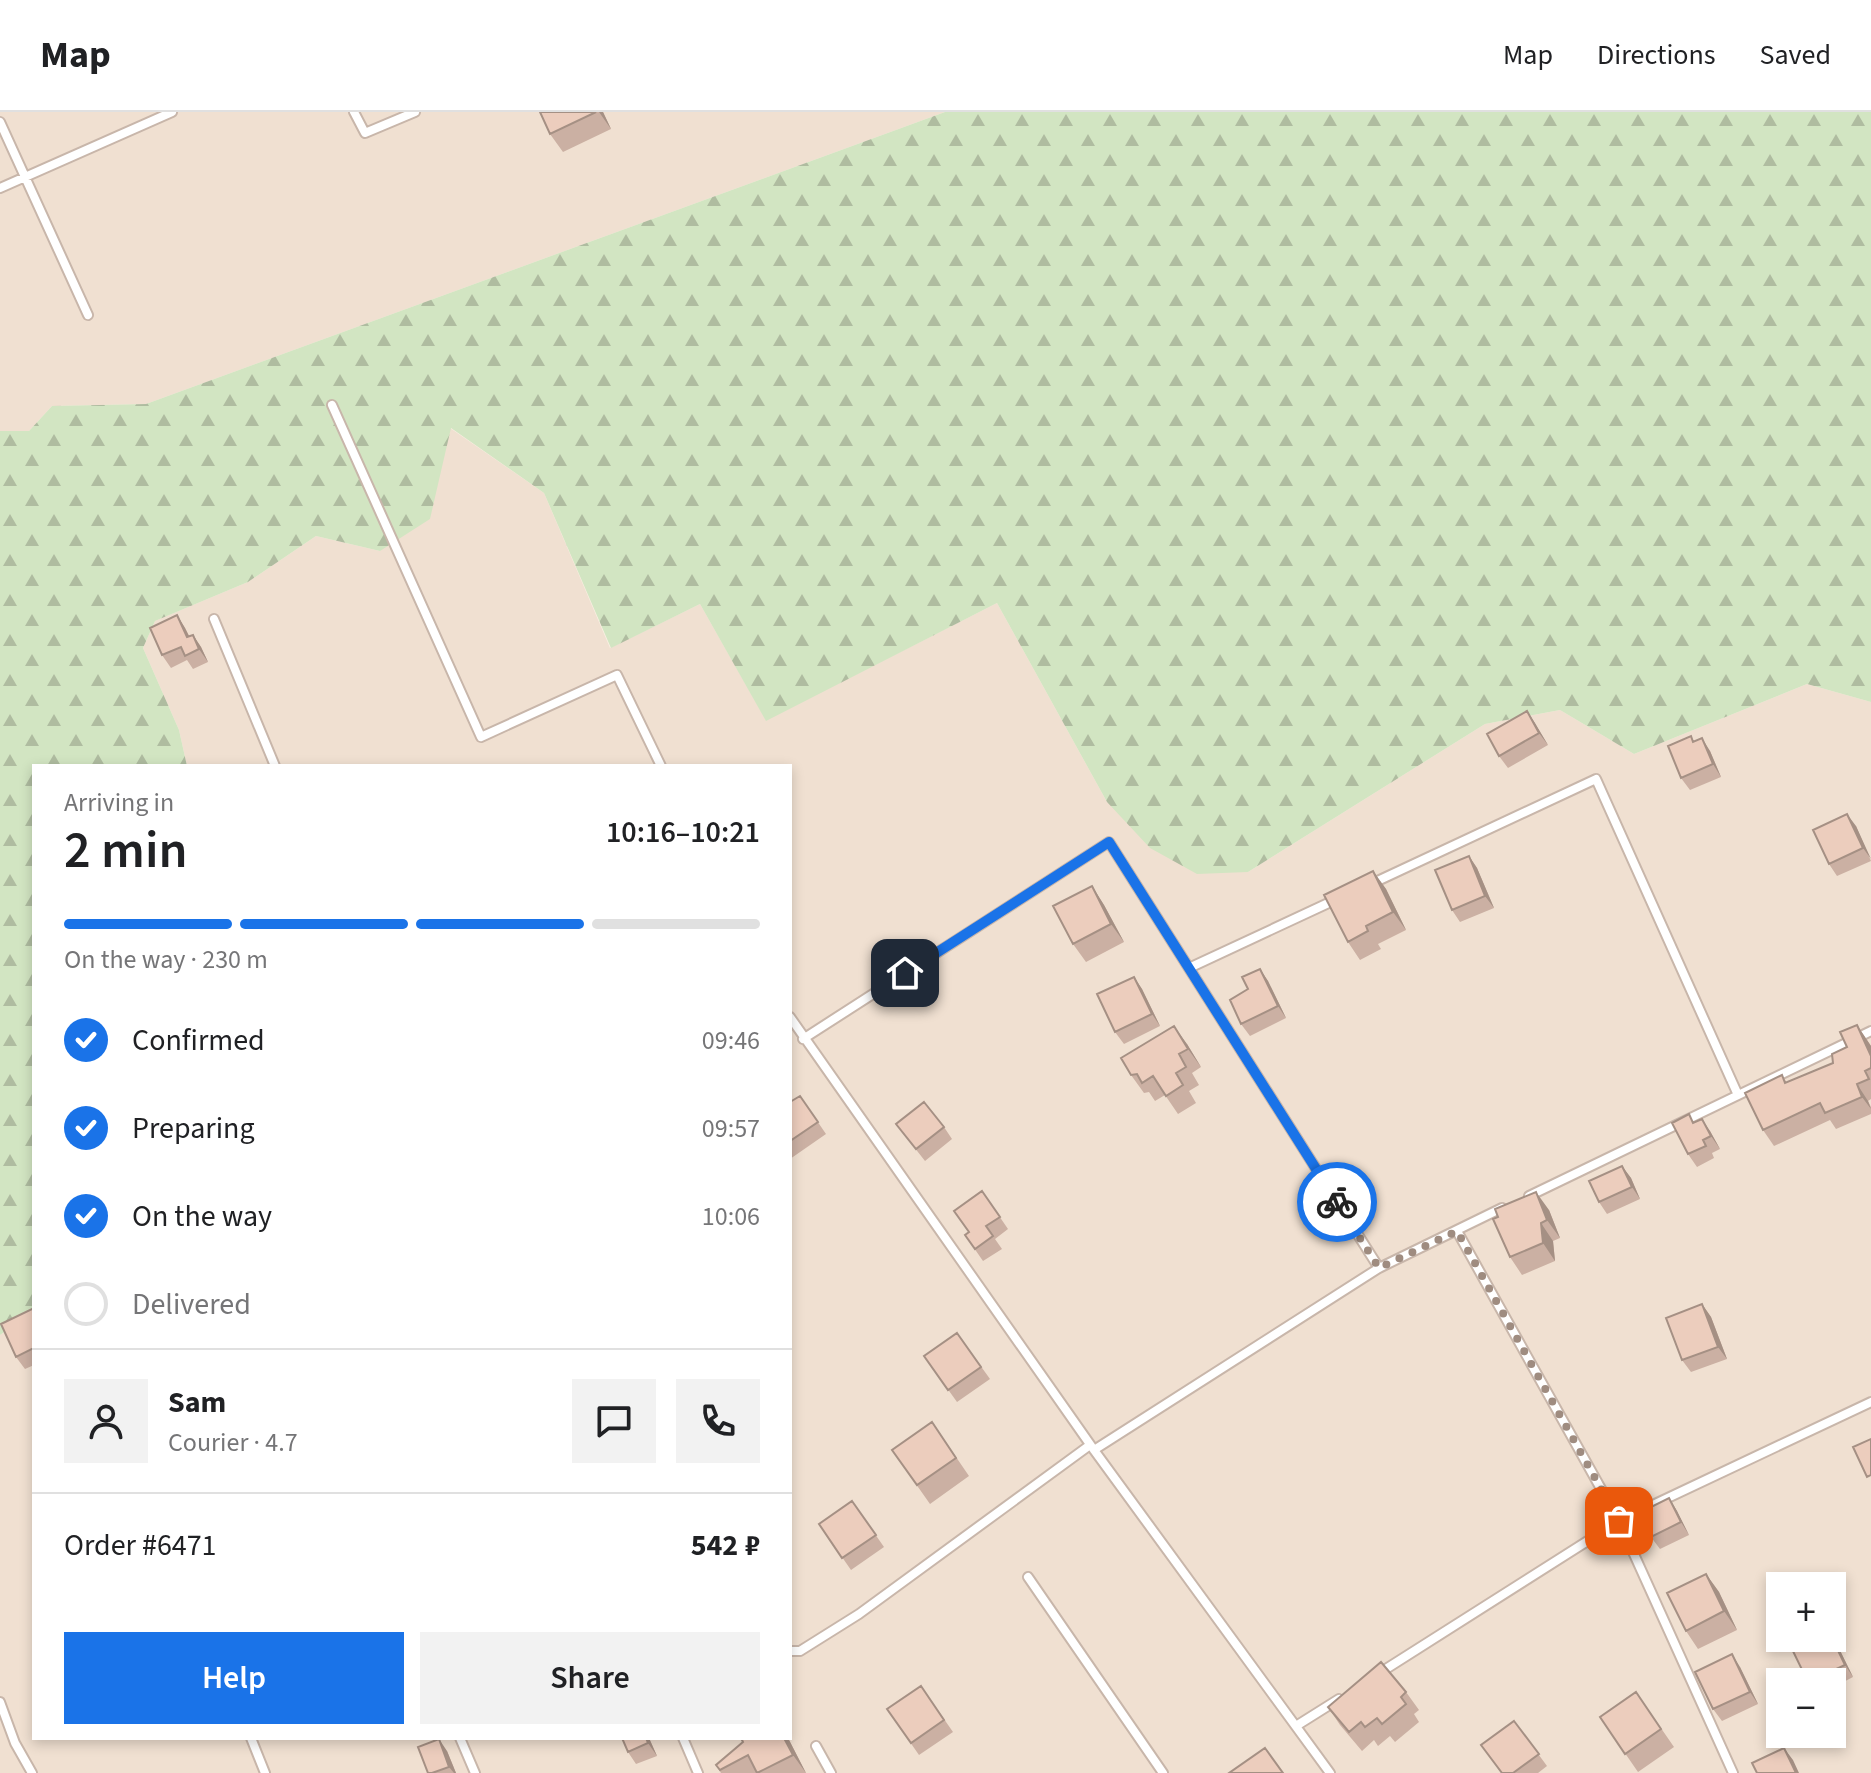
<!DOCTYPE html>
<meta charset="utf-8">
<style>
body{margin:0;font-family:"Source Sans 3",sans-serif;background:#f2f2f2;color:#202124;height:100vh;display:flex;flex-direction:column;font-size:30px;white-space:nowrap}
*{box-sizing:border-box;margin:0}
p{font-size:26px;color:#757577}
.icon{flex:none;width:44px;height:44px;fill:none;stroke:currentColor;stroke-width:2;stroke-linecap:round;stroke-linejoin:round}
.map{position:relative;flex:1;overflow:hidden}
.drawer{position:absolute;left:32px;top:652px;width:760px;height:976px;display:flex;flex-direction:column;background:#fff;border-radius:0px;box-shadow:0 4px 12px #0003}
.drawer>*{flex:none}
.controls{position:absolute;left:1766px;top:1460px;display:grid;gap:16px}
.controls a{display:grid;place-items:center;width:80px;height:80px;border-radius:0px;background:#fff;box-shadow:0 4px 12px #0003;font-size:40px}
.pin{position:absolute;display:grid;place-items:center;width:68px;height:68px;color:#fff;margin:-34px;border-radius:16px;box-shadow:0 4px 12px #0006}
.courier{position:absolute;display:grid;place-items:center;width:80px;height:80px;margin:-40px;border:6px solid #1a73e8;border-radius:50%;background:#fff;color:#222;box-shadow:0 2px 10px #0007}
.head em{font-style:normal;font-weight:600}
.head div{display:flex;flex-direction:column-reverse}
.head{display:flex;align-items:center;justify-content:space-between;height:136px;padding:0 32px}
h1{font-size:52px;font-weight:600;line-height:60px}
.bar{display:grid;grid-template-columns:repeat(4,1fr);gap:12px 8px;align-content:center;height:96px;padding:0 32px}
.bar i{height:10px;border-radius:6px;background:#e0e0e0}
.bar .active{background:#1a73e8}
.bar p{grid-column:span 4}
.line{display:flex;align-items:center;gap:20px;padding:0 32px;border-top:2px solid #e0e0e0}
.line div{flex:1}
.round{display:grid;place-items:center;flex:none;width:84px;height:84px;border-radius:0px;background:#f2f2f2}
ol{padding:0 32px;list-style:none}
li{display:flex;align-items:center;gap:24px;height:88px}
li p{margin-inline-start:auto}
li .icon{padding:8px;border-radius:50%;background:#1a73e8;color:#fff;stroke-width:4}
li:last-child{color:#757577}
li i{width:44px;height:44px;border:4px solid #e0e0e0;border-radius:50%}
.action{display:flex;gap:16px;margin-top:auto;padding:16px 32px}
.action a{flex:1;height:92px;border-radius:0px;background:#1a73e8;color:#fff;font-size:32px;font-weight:600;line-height:92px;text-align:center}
.action a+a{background:#f2f2f2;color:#202124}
header{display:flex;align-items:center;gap:48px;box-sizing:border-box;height:112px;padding:0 40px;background:#fff;border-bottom:2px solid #e0e0e0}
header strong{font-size:38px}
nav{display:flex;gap:44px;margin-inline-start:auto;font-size:28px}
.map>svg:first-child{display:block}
.residential{fill:#f0e0d1;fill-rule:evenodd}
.forest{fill:url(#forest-firs)}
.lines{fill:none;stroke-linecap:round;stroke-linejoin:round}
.lane-casing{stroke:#c8b6aa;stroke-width:12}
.lane{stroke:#fff;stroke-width:8}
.wall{fill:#cbb0a3}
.shaded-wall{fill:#a59084}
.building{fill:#eccdbd;stroke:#a59084;stroke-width:2}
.done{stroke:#9f8c80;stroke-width:8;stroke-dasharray:0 14.4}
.route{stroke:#1a73e8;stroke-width:10}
</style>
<header>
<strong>Map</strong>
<nav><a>Map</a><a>Directions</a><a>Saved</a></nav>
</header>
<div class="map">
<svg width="1871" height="1661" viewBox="0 0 1871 1661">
<defs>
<pattern id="forest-firs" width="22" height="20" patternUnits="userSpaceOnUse" patternTransform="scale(2)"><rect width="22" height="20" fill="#d2e5c2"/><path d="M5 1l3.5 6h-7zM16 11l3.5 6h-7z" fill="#afbca0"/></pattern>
</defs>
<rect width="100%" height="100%" fill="#f9efe2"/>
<path class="residential" d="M 0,0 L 945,0 L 146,292 L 52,294 L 29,319 L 0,319 Z
M 450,316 L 544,381 L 610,536 L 700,492 L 766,608 L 997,491 L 1107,690 L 1248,760 L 1485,612 L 1560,598 L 1634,642 L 1807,572 L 1871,590 L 1871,1661 L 0,1661 L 0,1223 L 34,1199 L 34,1626 L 790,1626 L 790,654 L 187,654 L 179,618 L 143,536 L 155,509 L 248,470 L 316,424 L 380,439 ZM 1780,1474 L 1832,1474 L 1832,1526 L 1780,1526 ZM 1780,1570 L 1832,1570 L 1832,1622 L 1780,1622 Z"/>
<path class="forest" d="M 945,0 L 1871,0 L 1871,590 L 1807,572 L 1634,642 L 1560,598 L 1485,612 L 1248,760 L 1197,762 L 1150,736 L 1107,690 L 997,491 L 766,609 L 700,492 L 611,536 L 544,381 L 451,316 L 430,407 L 380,439 L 316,424 L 248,470 L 155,509 L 143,536 L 179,618 L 187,654 L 34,654 L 34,1199 L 0,1223 L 0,319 L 29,319 L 52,294 L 146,292 Z"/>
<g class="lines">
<g class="lane-casing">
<path id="lane" d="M 354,0 L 365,21 L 415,0
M 0,10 L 88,203
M 0,76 L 172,0
M 332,293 L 481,625 L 617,563 L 661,654
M 214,507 L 275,654
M 1371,772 L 1596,667 L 1738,983
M 1189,856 L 1337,787
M 790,905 L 1094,1338 L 1330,1661
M 803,927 L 1109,730 L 1379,1156
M 1529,1084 L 1871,919
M 1457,1119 L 1619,1409 L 1733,1661
M 1094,1338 L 1379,1156 L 1502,1096
M 1028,1465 L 1163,1661
M 790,1539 L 800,1539 L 859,1502 L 1090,1333
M 1378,1562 L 1619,1409 L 1871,1290
M 0,1590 L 15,1631 L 32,1661
M 1296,1614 L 1339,1587
M 251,1626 L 265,1661
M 460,1626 L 475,1661
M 683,1626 L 698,1661
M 816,1634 L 831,1661"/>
</g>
<use href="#lane" class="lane"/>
</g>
<path class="wall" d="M 540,0 L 603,0 L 611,17 L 563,40 L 550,22 Z
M 177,503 L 185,516 L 189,524 L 193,523 L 201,535 L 208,550 L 193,557 L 187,548 L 171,556 L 162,543 Z
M 1527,599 L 1548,633 L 1508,656 L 1499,644 Z
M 1695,629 L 1710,639 L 1721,665 L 1690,678 L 1681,666 Z
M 1856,714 L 1871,749 L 1837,764 L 1829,752 Z
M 1469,744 L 1477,756 L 1494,796 L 1460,810 L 1452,798 Z
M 1373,759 L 1386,777 L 1406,818 L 1378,832 L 1381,837 L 1360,848 L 1348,830 Z
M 1092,774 L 1104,793 L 1124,830 L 1086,850 L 1073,832 Z
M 1260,857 L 1268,869 L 1286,906 L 1250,924 L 1241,912 L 1248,877 Z
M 1134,865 L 1142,877 L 1160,914 L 1124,932 L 1115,920 Z
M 1857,913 L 1871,934 L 1871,987 L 1868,989 L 1871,995 L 1871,1002 L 1836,1017 L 1830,1008 L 1774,1034 L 1763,1018 L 1782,963 L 1787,971 L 1833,951 L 1847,935 Z
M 1187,932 L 1201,955 L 1192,961 L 1199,973 L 1189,979 L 1196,991 L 1178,1002 L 1165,983 L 1155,989 L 1149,980 L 1144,981 L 1131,963 Z
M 800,984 L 826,1022 L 790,1047 L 790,990 Z
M 1695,1010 L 1710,1019 L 1720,1037 L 1712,1041 L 1714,1046 L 1697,1055 L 1688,1042 Z
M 896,1012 L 944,1015 L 952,1027 L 925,1049 Z
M 1622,1054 L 1631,1066 L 1640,1087 L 1607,1102 L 1599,1090 Z
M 982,1079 L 1008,1117 L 995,1127 L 1002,1137 L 983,1149 L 965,1123 L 969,1120 Z
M 1549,1098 L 1560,1126 L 1553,1129 L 1555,1149 L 1522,1163 L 1510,1145 Z
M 1702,1192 L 1711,1205 L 1727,1247 L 1691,1260 L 1682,1248 Z
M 34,1196 L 34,1253 L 25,1257 L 16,1245 Z
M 957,1221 L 990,1267 L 957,1290 L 924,1244 Z
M 932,1310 L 969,1364 L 930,1392 L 892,1338 Z
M 1669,1386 L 1677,1399 L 1689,1423 L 1660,1437 L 1651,1425 Z
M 852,1389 L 884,1435 L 851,1458 L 819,1412 Z
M 1706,1462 L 1719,1480 L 1737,1518 L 1698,1537 L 1686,1519 Z
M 1832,1523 L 1853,1565 L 1832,1576 L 1832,1570 L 1808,1570 L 1832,1526 Z
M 1740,1555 L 1758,1592 L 1722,1609 L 1713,1597 Z
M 921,1574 L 953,1620 L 919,1643 L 887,1597 Z
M 1406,1580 L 1419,1598 L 1414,1602 L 1419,1610 L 1395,1630 L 1390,1624 L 1378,1634 L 1374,1628 L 1362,1639 L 1340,1613 L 1328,1595 Z
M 1636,1580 L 1674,1635 L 1638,1660 L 1600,1605 Z
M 1514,1609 L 1547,1654 L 1538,1661 L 1502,1661 Z
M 649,1626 L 657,1644 L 636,1652 L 628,1640 Z
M 788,1626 L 806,1661 L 721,1661 L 716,1653 Z
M 447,1639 L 456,1661 L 428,1661 Z"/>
<path class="shaded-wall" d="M 599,0 L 603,0 L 611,17 Z
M 177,503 L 185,516 L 196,538 L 187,525 Z
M 193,523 L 201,535 L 208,550 L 199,537 Z
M 1527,599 L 1535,611 L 1548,633 L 1539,621 Z
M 1702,626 L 1710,639 L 1721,665 L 1713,652 Z
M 1847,702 L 1856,714 L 1871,747 L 1863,736 Z
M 1469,744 L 1477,756 L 1494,796 L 1485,784 Z
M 1373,759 L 1386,777 L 1406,818 L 1393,800 Z
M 1092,774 L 1104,793 L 1124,830 L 1111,812 Z
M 1260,857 L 1268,869 L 1286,906 L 1278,894 Z
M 1134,865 L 1142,877 L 1160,914 L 1152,902 Z
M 1857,913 L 1871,934 L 1871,944 Z
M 1174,914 L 1187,932 L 1201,955 L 1188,937 Z
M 1857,972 L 1868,989 L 1871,997 L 1862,985 Z
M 1702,1007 L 1710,1019 L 1720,1037 L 1711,1024 Z
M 1622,1054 L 1631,1066 L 1640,1087 L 1632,1075 Z
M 1536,1080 L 1549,1098 L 1560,1126 L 1547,1108 Z
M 1541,1111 L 1553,1129 L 1555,1149 L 1543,1131 Z
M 1702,1192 L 1711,1205 L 1727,1247 L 1718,1235 Z
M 1669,1386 L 1677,1399 L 1689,1423 L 1681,1410 Z
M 1706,1462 L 1719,1480 L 1737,1518 L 1724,1499 Z
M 1832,1523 L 1835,1528 L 1853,1565 L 1845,1553 L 1832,1526 Z
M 1732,1542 L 1740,1555 L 1758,1592 L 1750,1580 Z
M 646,1626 L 649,1626 L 657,1644 L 648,1631 Z
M 784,1626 L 788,1626 L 806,1661 L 793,1643 Z
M 439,1627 L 447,1639 L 456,1661 L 454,1661 L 449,1655 Z
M 1784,1636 L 1793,1648 L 1799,1661 L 1796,1661 Z"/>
<path class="building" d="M 540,0 L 596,0 L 550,22 Z
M 177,503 L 187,525 L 193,523 L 199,537 L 185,544 L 181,535 L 162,543 L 150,516 Z
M 1527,599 L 1539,621 L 1499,644 L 1487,622 Z
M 1691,624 L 1693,630 L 1702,626 L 1713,652 L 1681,666 L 1668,634 Z
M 1847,702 L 1863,736 L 1829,752 L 1813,718 Z
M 1469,744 L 1485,784 L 1452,798 L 1435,758 Z
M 1373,759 L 1393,800 L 1366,814 L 1368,819 L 1348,830 L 1324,783 Z
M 1092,774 L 1111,812 L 1073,832 L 1053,794 Z
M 1260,857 L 1278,894 L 1241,912 L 1230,888 L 1248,877 L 1242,865 Z
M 1134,865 L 1152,902 L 1115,920 L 1097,882 Z
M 1857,913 L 1871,944 L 1871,956 L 1865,959 L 1869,967 L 1857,972 L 1862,985 L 1825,1001 L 1820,991 L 1763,1018 L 1745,981 L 1782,963 L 1785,971 L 1833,951 L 1832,942 L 1847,935 L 1840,920 Z
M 1174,914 L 1188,937 L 1179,942 L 1186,955 L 1176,961 L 1183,973 L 1166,984 L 1153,964 L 1142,971 L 1137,962 L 1131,963 L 1121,946 Z
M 800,984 L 818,1010 L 790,1029 L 790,990 Z
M 924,990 L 944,1015 L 916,1037 L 896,1012 Z
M 1689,1002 L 1693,1011 L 1702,1007 L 1711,1024 L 1703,1028 L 1706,1034 L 1688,1042 L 1672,1011 Z
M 1622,1054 L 1632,1075 L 1599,1090 L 1589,1069 Z
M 982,1079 L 1000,1105 L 986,1114 L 993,1124 L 975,1137 L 965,1123 L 969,1120 L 954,1099 Z
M 1536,1080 L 1547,1108 L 1541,1111 L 1543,1131 L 1510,1145 L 1493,1107 L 1498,1105 L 1495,1097 Z
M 1702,1192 L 1718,1235 L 1682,1248 L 1666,1206 Z
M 34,1196 L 34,1236 L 16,1245 L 1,1212 Z
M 957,1221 L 981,1255 L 948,1278 L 924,1244 Z
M 932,1310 L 956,1346 L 917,1373 L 892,1338 Z
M 1871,1327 L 1871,1363 L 1867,1365 L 1853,1335 Z
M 1669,1386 L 1681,1410 L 1651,1425 L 1639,1401 Z
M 852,1389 L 876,1423 L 842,1446 L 819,1412 Z
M 1706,1462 L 1724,1499 L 1686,1519 L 1667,1481 Z
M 1806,1526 L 1832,1526 L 1845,1553 L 1808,1570 L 1790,1533 Z
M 1732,1542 L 1750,1580 L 1713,1597 L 1695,1560 Z
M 1381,1550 L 1406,1580 L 1401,1585 L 1406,1592 L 1382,1612 L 1377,1606 L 1365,1615 L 1361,1610 L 1349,1620 L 1328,1595 Z
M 921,1574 L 944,1608 L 911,1631 L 887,1597 Z
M 1636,1580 L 1661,1617 L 1625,1642 L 1600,1605 Z
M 1514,1609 L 1539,1642 L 1513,1661 L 1502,1661 L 1481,1633 Z
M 622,1626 L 646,1626 L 648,1631 L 628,1640 Z
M 741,1626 L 784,1626 L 793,1643 L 757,1661 L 748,1643 L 720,1658 L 716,1653 L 743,1630 Z
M 439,1627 L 449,1655 L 432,1661 L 428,1661 L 418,1635 Z
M 1265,1636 L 1283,1661 L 1229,1661 Z
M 1784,1636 L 1796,1661 L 1757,1661 L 1752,1651 Z"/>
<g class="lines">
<path class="done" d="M 1337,1090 L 1379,1156 L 1457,1119 L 1619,1409"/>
<path class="route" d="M 905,861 L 1109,730 L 1337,1090"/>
</g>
</svg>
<div class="controls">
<a>+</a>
<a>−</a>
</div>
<div class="pin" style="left:1619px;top:1409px;background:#ea580c"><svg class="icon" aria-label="bag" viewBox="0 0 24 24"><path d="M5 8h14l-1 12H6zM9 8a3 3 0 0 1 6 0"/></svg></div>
<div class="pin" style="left:905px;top:861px;background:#1f2937"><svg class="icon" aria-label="home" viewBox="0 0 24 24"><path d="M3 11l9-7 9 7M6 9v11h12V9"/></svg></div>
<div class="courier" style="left:1337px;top:1090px"><svg class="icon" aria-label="bike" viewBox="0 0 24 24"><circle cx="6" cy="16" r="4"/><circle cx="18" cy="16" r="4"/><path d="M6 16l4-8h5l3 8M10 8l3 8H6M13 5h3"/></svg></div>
<section class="drawer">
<div class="head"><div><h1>2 min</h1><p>Arriving in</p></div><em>10:16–10:21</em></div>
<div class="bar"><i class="active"></i><i class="active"></i><i class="active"></i><i></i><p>On the way · 230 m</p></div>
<ol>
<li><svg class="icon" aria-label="check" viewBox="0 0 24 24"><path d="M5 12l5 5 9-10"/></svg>Confirmed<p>09:46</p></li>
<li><svg class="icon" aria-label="check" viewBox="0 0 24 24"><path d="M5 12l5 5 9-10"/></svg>Preparing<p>09:57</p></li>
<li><svg class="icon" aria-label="check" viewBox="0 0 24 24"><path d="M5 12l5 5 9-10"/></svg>On the way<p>10:06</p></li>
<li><i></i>Delivered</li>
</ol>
<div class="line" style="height:144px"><a class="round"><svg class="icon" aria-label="person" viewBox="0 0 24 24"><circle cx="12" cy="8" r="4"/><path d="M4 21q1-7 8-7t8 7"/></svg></a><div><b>Sam</b><p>Courier · 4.7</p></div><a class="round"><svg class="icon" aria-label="chat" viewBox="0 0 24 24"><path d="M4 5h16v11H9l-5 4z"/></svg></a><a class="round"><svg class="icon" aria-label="phone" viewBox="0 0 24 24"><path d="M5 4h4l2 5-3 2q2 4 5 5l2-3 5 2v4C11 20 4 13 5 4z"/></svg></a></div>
<div class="line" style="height:104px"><div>Order #6471</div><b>542 ₽</b></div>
<div class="action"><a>Help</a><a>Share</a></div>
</section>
</div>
